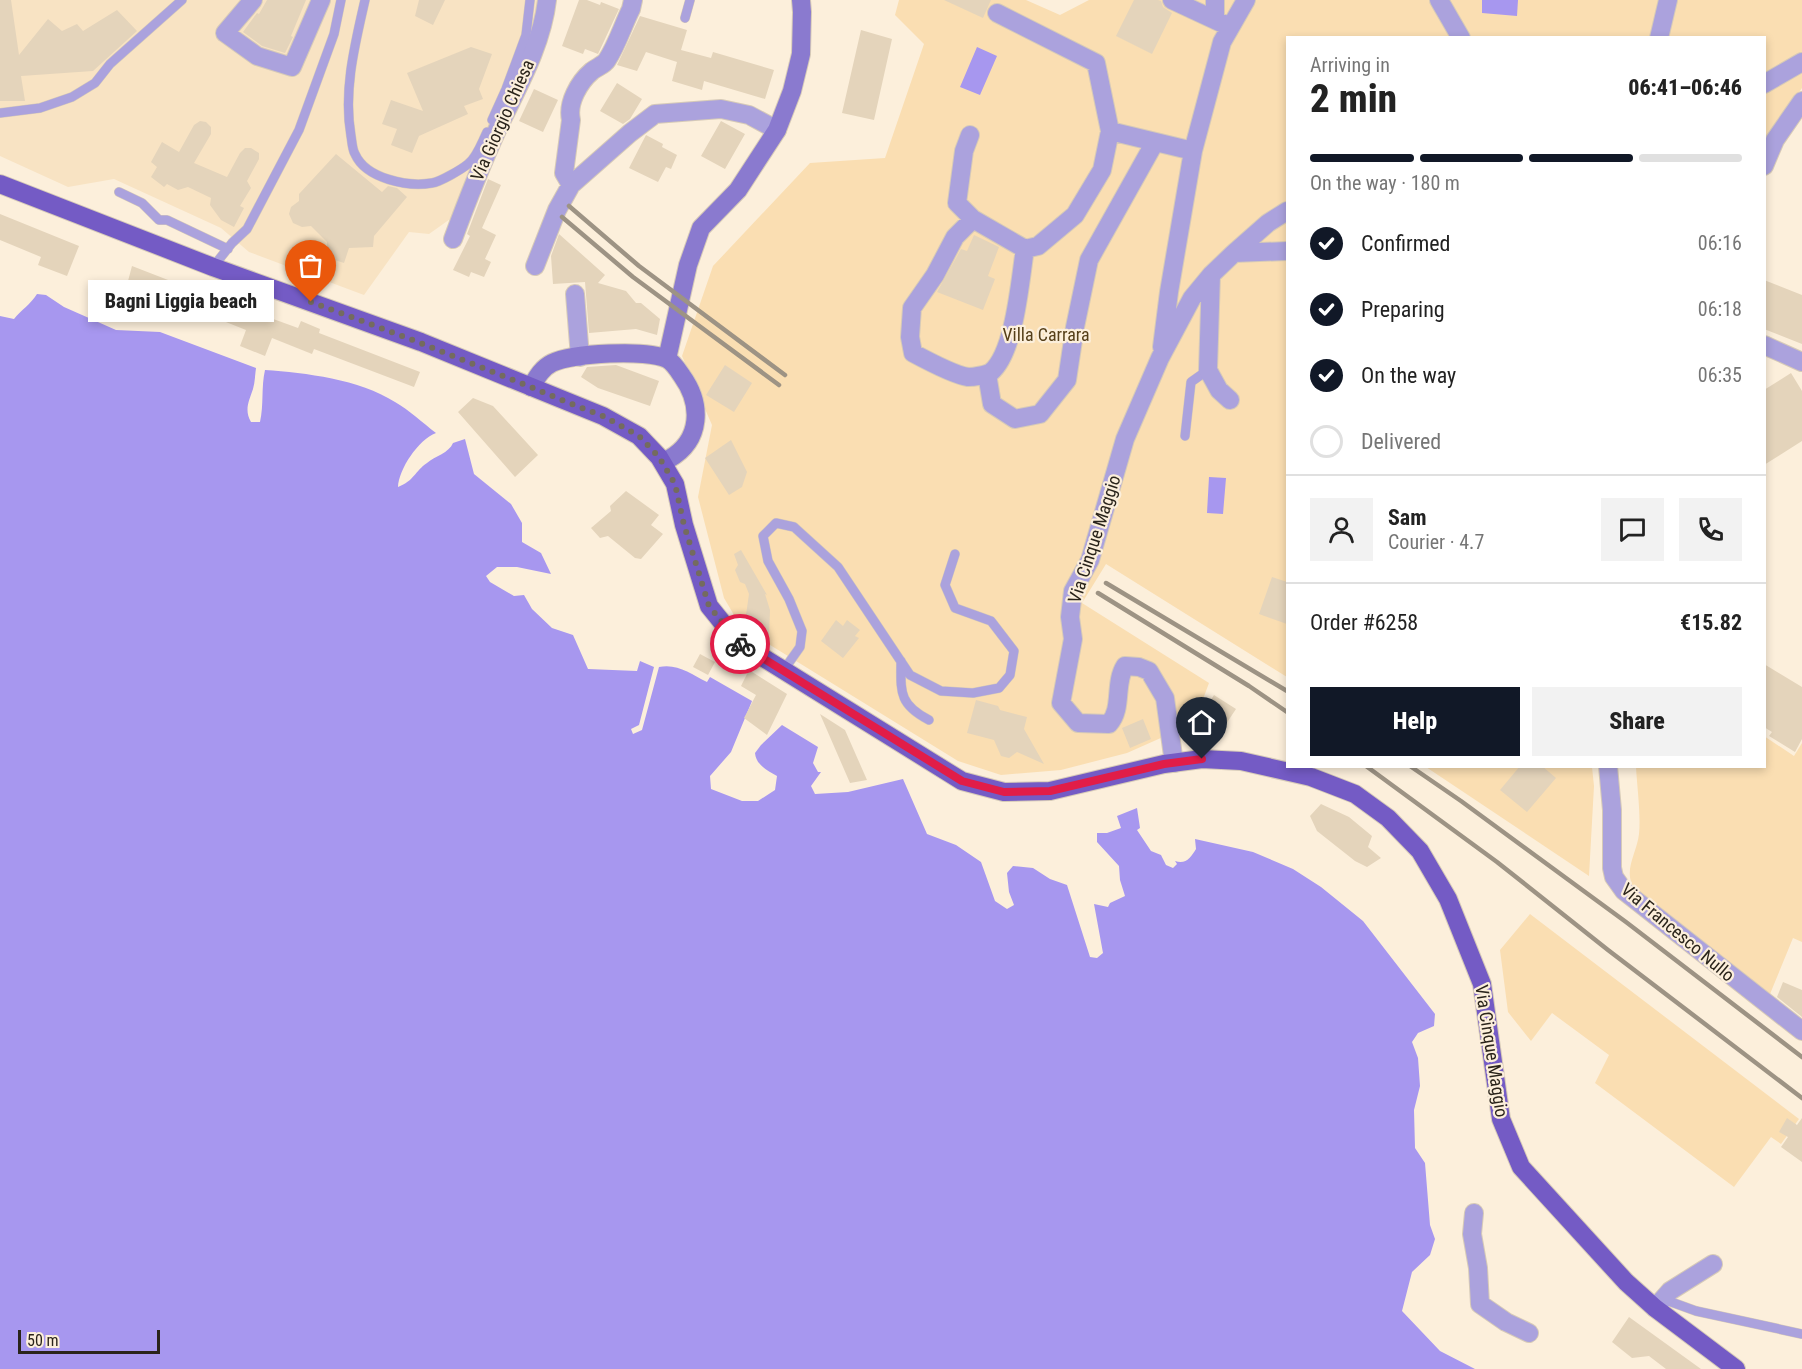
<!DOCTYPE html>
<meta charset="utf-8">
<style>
body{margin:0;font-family:"Roboto Condensed",sans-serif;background:#f2f2f2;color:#222;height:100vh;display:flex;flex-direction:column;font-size:22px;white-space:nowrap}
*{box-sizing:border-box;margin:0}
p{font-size:20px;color:#767676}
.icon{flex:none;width:33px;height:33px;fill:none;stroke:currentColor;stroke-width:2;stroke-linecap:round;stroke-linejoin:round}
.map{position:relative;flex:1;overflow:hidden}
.panel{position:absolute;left:1286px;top:36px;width:480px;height:732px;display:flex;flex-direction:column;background:#fff;border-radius:0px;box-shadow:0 3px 9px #0003}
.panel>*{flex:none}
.scale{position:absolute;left:18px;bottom:15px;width:142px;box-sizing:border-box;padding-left:6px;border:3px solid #2a241b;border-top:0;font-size:16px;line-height:21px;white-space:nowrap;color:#2a241b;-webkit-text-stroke:4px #fcefdb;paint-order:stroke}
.pin{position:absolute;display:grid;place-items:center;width:51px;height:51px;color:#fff;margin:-62px -26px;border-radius:50% 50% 50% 0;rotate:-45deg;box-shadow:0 0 6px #0007}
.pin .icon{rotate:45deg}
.courier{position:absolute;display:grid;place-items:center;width:60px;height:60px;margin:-30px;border:4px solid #e11d48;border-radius:50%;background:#fff;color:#222;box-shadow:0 2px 8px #0007}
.bubble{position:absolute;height:42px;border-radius:0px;background:#fff;box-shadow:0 3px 9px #0003;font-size:20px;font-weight:800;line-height:42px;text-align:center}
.overview em{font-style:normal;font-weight:800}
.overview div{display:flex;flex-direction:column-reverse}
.overview{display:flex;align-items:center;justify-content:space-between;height:102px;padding:0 24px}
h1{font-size:39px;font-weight:800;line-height:45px}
.bar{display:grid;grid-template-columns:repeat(4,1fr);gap:9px 6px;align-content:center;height:72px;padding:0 24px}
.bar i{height:8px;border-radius:4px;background:#e0e0e0}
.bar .current{background:#111827}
.bar p{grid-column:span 4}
.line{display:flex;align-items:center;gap:15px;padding:0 24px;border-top:2px solid #e0e0e0}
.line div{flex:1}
.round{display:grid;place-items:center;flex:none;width:63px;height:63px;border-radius:0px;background:#f2f2f2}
ol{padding:0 24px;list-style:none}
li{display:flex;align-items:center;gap:18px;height:66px}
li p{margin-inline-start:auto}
li .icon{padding:6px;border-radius:50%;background:#111827;color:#fff;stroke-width:4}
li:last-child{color:#767676}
li i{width:33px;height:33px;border:3px solid #e0e0e0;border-radius:50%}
.button{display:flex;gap:12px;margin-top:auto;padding:12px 24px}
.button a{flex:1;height:69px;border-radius:0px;background:#111827;color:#fff;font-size:24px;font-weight:800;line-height:69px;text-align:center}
.button a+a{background:#f2f2f2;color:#222}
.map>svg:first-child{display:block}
.built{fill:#f8e3c3}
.green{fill:#fadeb2}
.water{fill:#a797ef}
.building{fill:#e4d4bb}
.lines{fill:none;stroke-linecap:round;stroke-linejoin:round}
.lane-casing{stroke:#d6cab8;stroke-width:10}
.street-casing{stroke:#d6cab8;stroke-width:20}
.secondary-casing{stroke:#d6cab8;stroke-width:20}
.primary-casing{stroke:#d6cab8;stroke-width:20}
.lane{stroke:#aba2dd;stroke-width:9}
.street{stroke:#aba2dd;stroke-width:18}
.secondary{stroke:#8a7acf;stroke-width:18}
.primary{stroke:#745bc5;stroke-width:18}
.rail{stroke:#9d9384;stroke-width:4.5}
.done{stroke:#746b5e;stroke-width:6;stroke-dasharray:0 10.8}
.route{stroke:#e11d48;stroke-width:8}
.labels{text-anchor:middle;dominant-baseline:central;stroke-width:4.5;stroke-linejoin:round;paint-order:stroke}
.street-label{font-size:18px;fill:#2a241b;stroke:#fcefdb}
.park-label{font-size:18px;fill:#553f19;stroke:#fcefdb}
</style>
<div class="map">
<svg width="1802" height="1369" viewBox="0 0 1802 1369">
<rect width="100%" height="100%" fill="#fcefdb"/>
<path class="built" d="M 0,0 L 544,0 L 477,200 L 429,234 L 409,232 L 364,295 L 249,252 L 221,228 L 114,179 L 68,187 L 0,156 Z"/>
<path class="green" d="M 899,0 L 1026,0 L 1060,15 L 1089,0 L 1802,0 L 1802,88 L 1767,135 L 1764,142 L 1764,38 L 1287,38 L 1287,677 L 1106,564 L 1082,603 L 1209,683 L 1200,707 L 1198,741 L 1186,740 L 1182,736 L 1163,737 L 1127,753 L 1061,770 L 1001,775 L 958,761 L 741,627 L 724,598 L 698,497 L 712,425 L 682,356 L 713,266 L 810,163 L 885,158 L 924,44 L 895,15 Z
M 1764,736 L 1794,756 L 1802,743 L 1802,942 L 1793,938 L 1770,994 L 1635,889 C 1622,872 1637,853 1639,834 C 1641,815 1637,786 1636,767 L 1764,766 Z
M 1426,767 L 1592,767 L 1594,786 L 1589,876 Z
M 1530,914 L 1799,1119 L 1781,1144 L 1771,1137 L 1734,1187 L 1595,1083 L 1609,1055 L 1552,1013 L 1531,1041 L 1508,1012 L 1500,950 Z"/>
<path class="water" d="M 1482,0 L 1518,0 L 1517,16 L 1482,13 Z
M 977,47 L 997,56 L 980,95 L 960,87 Z
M 37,294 L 46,295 L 64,307 L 116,330 L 160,332 L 256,368 C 255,375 255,382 253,389 C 249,401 244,410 251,422 L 260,422 C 264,405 261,387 265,370 C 306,373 359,379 395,402 C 409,410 423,423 436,433 C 418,440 399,469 398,487 C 414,481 415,471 427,463 C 435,456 449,453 453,443 L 465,439 L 474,474 L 511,504 L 522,523 L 522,542 L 541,553 L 551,574 L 517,567 L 497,567 L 486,576 L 490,582 L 514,596 L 524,595 L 532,609 L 552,628 L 573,635 L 588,669 L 637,671 L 640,661 L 654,667 L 639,725 L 631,729 L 633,734 L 642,730 L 659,667 C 677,663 691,674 707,682 L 710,677 L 752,701 L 731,752 L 710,776 L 711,789 L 742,801 L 758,801 L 775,790 L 777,776 C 767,770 756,765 755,753 L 761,745 L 782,725 L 818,747 L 813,763 L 818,772 L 821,772 L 811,786 L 815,794 L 848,792 L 903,779 L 927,834 L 956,845 L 981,862 L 995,901 L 1007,909 L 1014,905 L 1009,892 L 1007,873 L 1013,866 L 1033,868 L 1050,879 L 1067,885 L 1090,957 L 1097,958 L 1103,953 L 1094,904 L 1108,907 L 1110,903 L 1125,896 L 1120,880 L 1119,866 L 1097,842 L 1097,833 L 1107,833 L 1121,828 L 1117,816 L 1137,808 L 1140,828 L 1137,830 L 1151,851 L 1161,855 L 1166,865 L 1173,868 L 1177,864 L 1175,861 C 1186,865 1191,857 1196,849 L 1195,839 L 1253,852 L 1293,869 L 1321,887 L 1363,921 L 1435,1014 L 1434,1026 L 1418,1033 L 1412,1042 L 1418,1058 L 1420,1086 L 1414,1110 L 1415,1148 L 1425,1163 L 1430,1225 L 1435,1239 L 1430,1255 L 1412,1272 L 1402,1311 L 1440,1351 L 1475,1369 L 0,1369 L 0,316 L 14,319 C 21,310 31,304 37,294 Z
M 1209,477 L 1226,478 L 1223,514 L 1207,513 Z"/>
<path class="building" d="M 0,0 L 11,0 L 19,55 L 48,19 L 62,31 L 77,24 L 83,31 L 117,10 L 137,31 L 93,71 L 21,76 L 25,101 L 0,101 Z
M 267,0 L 306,0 L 291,36 L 293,37 L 285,53 L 262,46 L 243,32 L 257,13 L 259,14 Z
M 419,0 L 445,0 L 433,25 L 415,16 Z
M 579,0 L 587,0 L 600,5 L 601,2 L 619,9 L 598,54 L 585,49 L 583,54 L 562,46 Z
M 944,0 L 991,0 L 983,18 Z
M 1134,0 L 1158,0 L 1161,1 L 1163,7 L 1172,13 L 1152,54 L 1116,36 Z
M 640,16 L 687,30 L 681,50 L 711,58 L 713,52 L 774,70 L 765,99 L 704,81 L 702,90 L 672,81 L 677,62 L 646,52 L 637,71 L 617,65 Z
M 861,30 L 892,39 L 874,120 L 842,113 Z
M 471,47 L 492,54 L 479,89 L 483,99 L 464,106 L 468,114 L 419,136 L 412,153 L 391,145 L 397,129 L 382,124 L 391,100 L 423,111 L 407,73 Z
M 617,83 L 642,99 L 630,119 L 623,124 L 600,111 Z
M 534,89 L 558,100 L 543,132 L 519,121 Z
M 200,121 L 206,122 L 211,127 L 211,134 L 194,163 L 227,177 L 240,153 L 245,148 L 251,148 L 259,153 L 259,159 L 247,181 L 251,188 L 240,206 L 244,208 L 234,227 L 221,220 L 210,205 L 211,198 L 188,187 L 178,190 L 167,184 L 164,187 L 151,177 L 157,167 L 151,162 L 162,142 L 179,152 L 194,125 Z
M 721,121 L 745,134 L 725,169 L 701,156 Z
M 646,135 L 663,144 L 662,147 L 677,155 L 671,169 L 666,167 L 658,182 L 629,168 Z
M 336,154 L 382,192 L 388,186 L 397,188 L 407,197 L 374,236 L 373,247 L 349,248 L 344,263 L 332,259 L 327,249 L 327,242 L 311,226 L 302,227 L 293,223 L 289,214 L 291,207 L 299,201 L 299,194 Z
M 488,179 L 501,185 L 482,228 L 496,235 L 485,259 L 491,262 L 484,277 L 471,272 L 469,277 L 453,270 L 470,236 L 467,234 Z
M 0,214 L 79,246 L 67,276 L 38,265 L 41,257 L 0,240 Z
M 559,234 L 605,275 L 598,283 L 626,291 L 636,303 L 641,303 L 660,319 L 657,335 L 636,329 L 589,333 L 585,282 L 553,284 L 551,256 Z
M 974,235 L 999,247 L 988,276 L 995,279 L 983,310 L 937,292 L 961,249 L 967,251 Z
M 132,266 L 199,292 L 298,328 L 301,321 L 320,329 L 319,333 L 420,372 L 414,387 L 314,349 L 312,354 L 272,338 L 265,356 L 240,346 L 246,330 L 178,303 L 176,307 L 136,290 L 128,281 Z
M 1764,280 L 1802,295 L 1802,344 L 1764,329 Z
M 616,365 L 659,381 L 650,406 L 598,388 L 581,377 L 587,367 Z
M 725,365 L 752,383 L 734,412 L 706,395 Z
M 1791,373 L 1802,391 L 1802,441 L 1764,465 L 1764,390 Z
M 473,398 L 493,406 L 538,455 L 515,477 L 458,412 Z
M 731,440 L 747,472 L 742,487 L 729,495 L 705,458 Z
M 626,491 L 659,515 L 651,525 L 663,534 L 641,559 L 635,558 L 608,536 L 600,538 L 591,528 L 611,511 L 610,506 Z
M 741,550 L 767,595 L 765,594 L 770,610 L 769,637 L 745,622 L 749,594 L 745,584 L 740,582 L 735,570 L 738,565 L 734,554 Z
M 1272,577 L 1287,582 L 1287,624 L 1259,614 Z
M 836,620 L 843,626 L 847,620 L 860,630 L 855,636 L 859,638 L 843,658 L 821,641 Z
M 700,654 L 715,662 L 708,675 L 693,667 Z
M 1764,664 L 1802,687 L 1802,739 L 1795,752 L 1769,736 L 1772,732 L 1764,727 Z
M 749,670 L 787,694 L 767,735 L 744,718 L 756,695 L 741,686 Z
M 1214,695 L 1236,709 L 1218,736 L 1209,729 L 1207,706 Z
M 976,700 L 998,706 L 1000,710 L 1027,717 L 1024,729 L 1044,764 L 1017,752 L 1009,758 L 1001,756 L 994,740 L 967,733 Z
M 820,714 L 845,730 L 867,780 L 850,783 Z
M 1143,719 L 1151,739 L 1130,748 L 1122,728 Z
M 1520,766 L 1542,766 L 1556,778 L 1527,812 L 1500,790 Z
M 1321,804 L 1349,817 L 1372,836 L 1368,847 L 1381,858 L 1367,867 L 1355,861 L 1317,831 L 1310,816 Z
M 1783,982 L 1802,990 L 1802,1017 L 1777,997 Z
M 1787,1118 L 1797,1125 L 1802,1118 L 1802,1162 L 1781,1147 L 1788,1137 L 1779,1132 Z
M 1629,1317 L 1701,1369 L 1666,1369 L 1649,1356 L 1632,1358 L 1612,1342 Z"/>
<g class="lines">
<g class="lane-casing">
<path id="lane" d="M 365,0 C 355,44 343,91 351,136 C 352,141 352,149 355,154 C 366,179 408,187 432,183 C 440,182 462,169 468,164 C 477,157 482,142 487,132
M 685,18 L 690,0
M 0,113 L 40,108 L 72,97 L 95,83 L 110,64 L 182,0
M 492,120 L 506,89 L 526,35 L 530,0
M 119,192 L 142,203 L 159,220 L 167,220 L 228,249
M 213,267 L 232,243 L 247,229 L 299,130 L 334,34 L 341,0
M 1185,436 L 1191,382 L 1208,370
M 901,661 C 901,691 898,704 929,720
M 783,671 L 800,647 L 802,631 L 789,599 L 768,561 L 763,536 L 776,523 L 794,527 L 838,567 L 910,675 L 941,691 L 973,693 L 999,688 L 1010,675 L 1014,651 L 991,621 L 955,608 L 945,585 L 955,554
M 1663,1299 L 1696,1311 L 1802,1334"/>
</g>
<g class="street-casing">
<path id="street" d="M 253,0 L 225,33 L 257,56 L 292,67 L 321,0
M 1172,0 L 1230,27
M 1215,0 L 1215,20
M 1439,0 L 1461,38
M 997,13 L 1096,63 L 1110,131 L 1193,151
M 1659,38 L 1668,0
M 1764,84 L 1802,62
M 970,135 L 964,151 L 957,203 L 973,219 L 1025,249 L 1038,246 L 1075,215 L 1102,170 L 1110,131
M 1764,166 L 1775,140 L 1802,101
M 571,185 L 564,173 L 571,120 C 567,103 579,82 592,71 C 597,67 604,65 607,60 C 617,45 623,25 631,9 L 633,0
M 973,219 L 955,237 L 935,275 L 912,308 L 910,337 L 913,353 C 926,360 954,375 968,377 C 974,377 986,375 991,372 C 1015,352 1020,280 1025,249
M 453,239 C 467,201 481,165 498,128 C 517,88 542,45 547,0
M 1234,253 L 1268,223 L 1287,211
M 535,266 L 557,210 L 571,185 L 630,133 L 655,114 L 721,109 L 749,115 L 777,130
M 1211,275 L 1208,370 L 1219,390 L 1230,400
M 575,294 L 580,357
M 1764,345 L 1802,362
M 1162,347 L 1169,292 L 1193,151 L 1222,42 L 1246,0
M 987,374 L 992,404 L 1015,419 L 1040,414 L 1067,380 L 1075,327 L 1089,260 L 1155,142
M 1174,763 L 1165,698 L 1149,671 L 1139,667 L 1125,666 C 1114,683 1123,709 1109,724 L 1078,723 L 1061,703 L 1073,639 L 1070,617 L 1073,591 L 1090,560 L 1125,439 L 1160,358 L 1192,298 L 1211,275 L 1234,253 L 1287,251
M 1608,766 L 1612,810 L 1612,868 L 1614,877 L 1624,891 L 1802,1031
M 1474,1213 L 1472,1234 L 1478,1268 L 1480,1304 L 1506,1322 L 1529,1333
M 1655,1308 L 1670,1291 L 1713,1264"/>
</g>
<g class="secondary-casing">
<path id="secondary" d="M 667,359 L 688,265 L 701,228 L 738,190 L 777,130 L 792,91 L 801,54 L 802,12 L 801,0
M 531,387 C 537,377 542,368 552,363 C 572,353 647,349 667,359 C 673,362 678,370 682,376 C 702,404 702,440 669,459"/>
</g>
<g class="primary-casing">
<path id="primary" d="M 0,184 L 213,267 L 421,342 L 603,416 L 639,436 L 659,457 L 675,484 L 684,525 L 709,606 L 738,642 L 962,781 L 1004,792 L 1050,791 L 1164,764 L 1202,759 L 1241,761 L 1311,777 L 1355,794 L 1388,818 L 1420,851 L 1448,899 L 1482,984 L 1501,1119 L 1521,1167 L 1626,1282 L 1655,1308 L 1736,1369"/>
</g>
<use href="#lane" class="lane"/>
<use href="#street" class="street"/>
<use href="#secondary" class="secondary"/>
<use href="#primary" class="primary"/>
<path class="rail" d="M 569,206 L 639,266 L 785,375
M 562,217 L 633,277 L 779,385
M 1106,583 L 1287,691
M 1098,593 L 1249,686 L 1287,712
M 1366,766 L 1497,862 L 1608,950 L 1802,1098
M 1410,766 L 1461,801 L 1626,922 L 1802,1057"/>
</g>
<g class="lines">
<path class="done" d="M 311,302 L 405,337 L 531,387 L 564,401 L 603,416 L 639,436 L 659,457 L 675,484 L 684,525 L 709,606 L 740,644"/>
<path class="route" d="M 740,644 L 962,781 L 1004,792 L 1050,791 L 1164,764 L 1202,759"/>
</g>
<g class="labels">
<g class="street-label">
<text transform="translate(502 120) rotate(-66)">Via Giorgio Chiesa</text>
<text transform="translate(1094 539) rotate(-72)">Via Cinque Maggio</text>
<text transform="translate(1678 932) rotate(40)">Via Francesco Nullo</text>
<text transform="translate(1492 1051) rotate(81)">Via Cinque Maggio</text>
</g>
<g class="park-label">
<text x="1046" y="334">Villa Carrara</text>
</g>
</g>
</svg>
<div class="scale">50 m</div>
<div class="pin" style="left:311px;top:302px;background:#ea580c"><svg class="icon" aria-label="bag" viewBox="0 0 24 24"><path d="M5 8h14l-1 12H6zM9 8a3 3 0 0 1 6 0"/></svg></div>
<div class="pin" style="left:1202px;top:759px;background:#1f2937"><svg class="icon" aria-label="home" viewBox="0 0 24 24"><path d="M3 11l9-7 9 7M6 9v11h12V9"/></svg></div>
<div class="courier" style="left:740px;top:644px"><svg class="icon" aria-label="bike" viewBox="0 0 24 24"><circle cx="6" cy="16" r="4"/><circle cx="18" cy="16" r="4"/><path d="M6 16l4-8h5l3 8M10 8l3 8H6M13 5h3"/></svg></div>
<div class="bubble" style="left:88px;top:280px;width:186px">Bagni Liggia beach</div>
<section class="panel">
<div class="overview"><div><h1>2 min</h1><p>Arriving in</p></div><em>06:41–06:46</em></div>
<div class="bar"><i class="current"></i><i class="current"></i><i class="current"></i><i></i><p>On the way · 180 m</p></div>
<ol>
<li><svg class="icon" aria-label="check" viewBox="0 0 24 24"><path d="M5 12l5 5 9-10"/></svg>Confirmed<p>06:16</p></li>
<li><svg class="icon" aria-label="check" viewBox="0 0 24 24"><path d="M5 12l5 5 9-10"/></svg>Preparing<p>06:18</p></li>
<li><svg class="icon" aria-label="check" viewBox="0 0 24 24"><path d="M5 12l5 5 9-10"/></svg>On the way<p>06:35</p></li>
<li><i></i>Delivered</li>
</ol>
<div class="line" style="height:108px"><a class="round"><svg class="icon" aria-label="person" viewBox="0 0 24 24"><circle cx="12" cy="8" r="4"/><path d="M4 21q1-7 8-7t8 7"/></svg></a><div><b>Sam</b><p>Courier · 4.7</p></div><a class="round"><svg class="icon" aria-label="chat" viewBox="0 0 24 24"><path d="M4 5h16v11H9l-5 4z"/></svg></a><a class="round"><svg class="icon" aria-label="phone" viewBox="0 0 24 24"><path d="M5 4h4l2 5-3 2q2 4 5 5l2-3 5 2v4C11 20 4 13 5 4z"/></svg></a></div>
<div class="line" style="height:78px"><div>Order #6258</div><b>€15.82</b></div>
<div class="button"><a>Help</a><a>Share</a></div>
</section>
</div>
